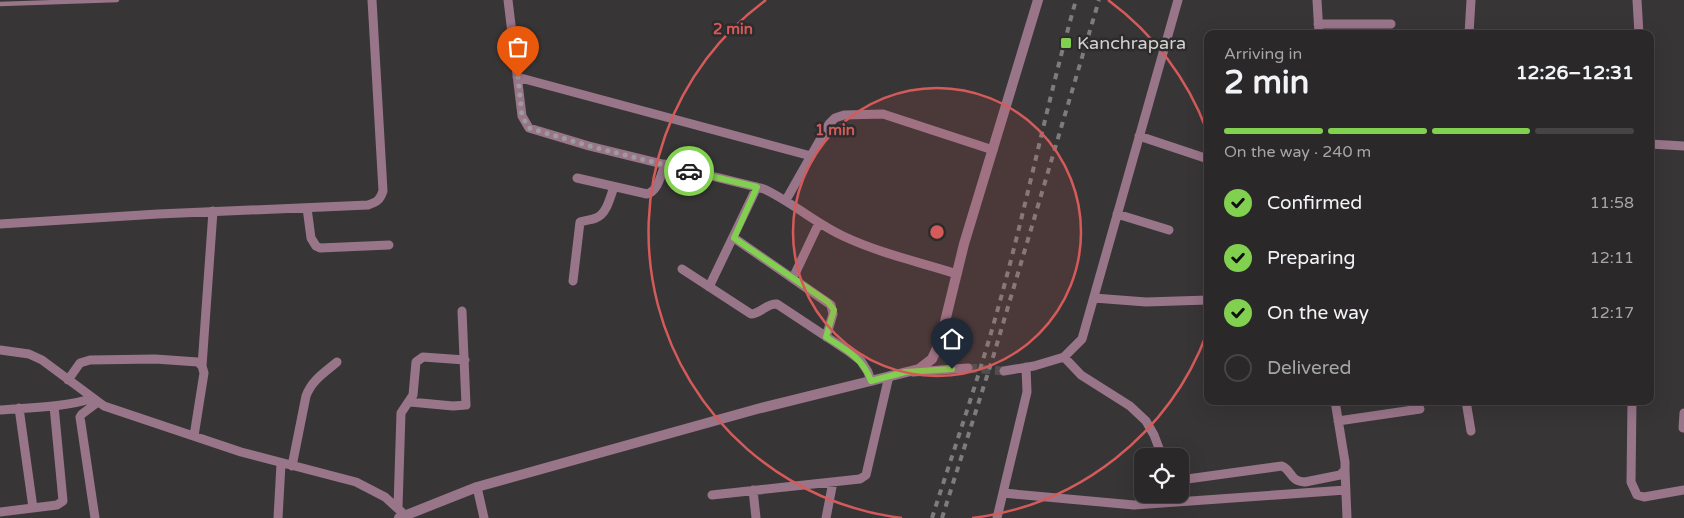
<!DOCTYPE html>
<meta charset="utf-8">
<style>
body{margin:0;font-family:"Varela Round",sans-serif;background:#363434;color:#f1f3f6;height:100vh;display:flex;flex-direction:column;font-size:19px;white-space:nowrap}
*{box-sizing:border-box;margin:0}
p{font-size:16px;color:#a5a6a8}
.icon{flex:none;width:28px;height:28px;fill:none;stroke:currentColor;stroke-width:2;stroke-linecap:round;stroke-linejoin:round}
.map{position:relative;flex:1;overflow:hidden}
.panel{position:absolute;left:1204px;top:30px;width:450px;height:375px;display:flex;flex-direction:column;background:#2a2828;border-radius:10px;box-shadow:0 5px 20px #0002,0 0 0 1px #464445}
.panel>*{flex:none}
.fabs{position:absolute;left:1134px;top:448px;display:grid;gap:10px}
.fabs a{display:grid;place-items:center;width:55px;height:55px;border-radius:10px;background:#2a2828;box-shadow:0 5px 20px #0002,0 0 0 1px #464445;font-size:25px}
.pin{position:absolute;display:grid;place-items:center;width:42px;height:42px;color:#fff;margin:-51px -21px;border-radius:50% 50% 50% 0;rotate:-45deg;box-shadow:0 0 5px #0007}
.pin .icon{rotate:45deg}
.courier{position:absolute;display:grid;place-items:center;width:50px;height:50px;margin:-25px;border:4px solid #82d050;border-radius:50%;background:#fff;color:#222;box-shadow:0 1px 6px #0007}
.overview em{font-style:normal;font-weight:800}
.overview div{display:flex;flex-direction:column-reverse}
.overview{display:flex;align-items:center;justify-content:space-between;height:85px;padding:0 20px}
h1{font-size:32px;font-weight:800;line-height:38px}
.bar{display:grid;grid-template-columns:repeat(4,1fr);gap:8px 5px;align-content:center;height:60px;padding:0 20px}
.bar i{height:6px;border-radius:4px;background:#464445}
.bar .on{background:#82d050}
.bar p{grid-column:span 4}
ol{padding:0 20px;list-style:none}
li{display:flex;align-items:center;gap:15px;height:55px}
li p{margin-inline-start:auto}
li .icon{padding:5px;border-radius:50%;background:#82d050;color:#111;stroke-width:4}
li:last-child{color:#a5a6a8}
li i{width:28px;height:28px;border:2px solid #464445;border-radius:50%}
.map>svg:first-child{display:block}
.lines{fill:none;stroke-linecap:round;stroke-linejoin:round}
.minor-tunnel{stroke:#4f4d4d;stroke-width:9;stroke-dasharray:9 4.5;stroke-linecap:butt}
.service{stroke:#997589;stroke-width:4.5}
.minor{stroke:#997589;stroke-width:9}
.tertiary{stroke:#997589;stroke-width:10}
.rail{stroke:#7f7c7d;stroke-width:4;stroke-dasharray:6 6;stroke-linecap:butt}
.done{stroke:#9d9b9b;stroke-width:5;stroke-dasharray:0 9}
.route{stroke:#82d050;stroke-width:6}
.ring{fill:none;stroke:#d55b5b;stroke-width:2.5}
.poi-dot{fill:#82d050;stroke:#2d2b2c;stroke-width:2}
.labels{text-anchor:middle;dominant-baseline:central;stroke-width:5;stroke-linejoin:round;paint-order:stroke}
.poi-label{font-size:18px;fill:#d3d2d2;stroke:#2d2b2c;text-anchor:start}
.centre{fill:#d55b5b;stroke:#2d2b2c;stroke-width:2.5}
.ring-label{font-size:15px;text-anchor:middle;font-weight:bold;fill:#d55b5b;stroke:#2d2b2c;stroke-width:5;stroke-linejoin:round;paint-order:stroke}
</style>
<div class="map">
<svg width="1684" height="518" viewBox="0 0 1684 518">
<rect width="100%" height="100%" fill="#383536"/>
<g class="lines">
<path class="minor-tunnel" d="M 968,368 L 1004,371"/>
<path class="service" d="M 0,4 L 117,0"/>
<path class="minor" d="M 508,0 L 522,116 L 529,128 L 589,146 L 764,189 C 792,202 815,223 843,236 C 879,253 919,262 957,274
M 1317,0 L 1319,34
M 1637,0 L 1639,34
M 1318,24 L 1391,24
M 1469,34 L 1471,0
M 517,77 L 811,156
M 1139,136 L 1208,159
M 1650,144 L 1684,146
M 577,178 L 647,194 C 658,191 661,175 665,164
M 786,200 L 829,124 L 835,118 L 844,115 L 883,114 L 993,150
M 307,208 L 311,238 L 316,246 L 320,248 L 389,245
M 1117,214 L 1169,230
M 0,224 L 158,214 L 368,205 C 377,202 380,200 383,191 L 372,0
M 734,238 L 831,305 L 833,314 L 826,337
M 682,269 L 751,314 C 761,314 766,303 777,304 L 848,351 L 861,361 L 868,372 L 871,381
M 793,278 L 819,223
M 573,281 L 580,222 C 586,220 591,220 596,218 C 607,214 610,197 614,187
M 709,287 L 757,187
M 1094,298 L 1146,302 L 1208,300
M 0,350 L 29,354 L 42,360 L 104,406 L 241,452 L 356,482 L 385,497 L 406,516
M 1064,357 L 1081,375 L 1130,406 L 1146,421 L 1154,435 L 1162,456
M 202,366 L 213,211
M 1004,371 L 1034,366 L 1064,357 L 1082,339 L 1178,0
M 913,372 L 968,368
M 68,380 L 80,363 L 90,360 L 155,359 L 198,362 L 202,366 L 204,373 L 194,436
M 1466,401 L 1471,431
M 1632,401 L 1631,482 L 1637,495 L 1644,497 L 1684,490
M 410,402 L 453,406 L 466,405 L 462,311
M 19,408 L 33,508
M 0,410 C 31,407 63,408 93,398
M 1338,421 L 1420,409
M 1683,428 L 1684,413
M 292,466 L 306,396 C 312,380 324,373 337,362
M 1345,470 L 1347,518
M 1180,480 L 1282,466 C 1293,471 1289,481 1305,482 L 1340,475 L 1345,470 L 1345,462 L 1335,401
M 477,487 L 484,518
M 753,490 L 756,518
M 1003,493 L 1134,505 L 1346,490
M 712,495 L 860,479 L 866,475 L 889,376
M 398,507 L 401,413 L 413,395 L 416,362 L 423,357 L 465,360
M 0,512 L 57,505 L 63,501 L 54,406
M 95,518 L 80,417 L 82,414 L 98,402
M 278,518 L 281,464
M 826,518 L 833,482
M 997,518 L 1027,392 L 1026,367"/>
<path class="tertiary" d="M 399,518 L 477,487 L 757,409 L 919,369 L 932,359 L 940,342 L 964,244 L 1038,0"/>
<path class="rail" d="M 932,518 C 953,452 976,386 995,319 C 1025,214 1046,106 1076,0
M 942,518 L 994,354 L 1099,0"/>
</g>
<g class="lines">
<path class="done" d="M 518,77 L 522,116 L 529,128 L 589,146 L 689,171"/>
<path class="route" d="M 689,171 L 757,187 L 734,238 L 828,302 L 834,310 L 826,337 C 845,349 863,358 871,381 L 905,372 L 952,369"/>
</g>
<circle cx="937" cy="232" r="144" fill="#d55b5b" fill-opacity=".12"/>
<g class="ring">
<circle cx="937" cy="232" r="144"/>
<path d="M1207 333A288 288 0 0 1 972 518M902 518A288 288 0 0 1 766 0M1108 0A288 288 0 0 1 1207 131"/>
</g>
<rect class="poi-dot" x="1060" y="37" width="12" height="12" rx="2.5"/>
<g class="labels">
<g class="poi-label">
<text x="1077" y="43">Kanchrapara</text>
</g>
</g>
<circle cx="937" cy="232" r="8" class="centre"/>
<g class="ring-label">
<text x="733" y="34">2 min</text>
<text x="835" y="135">1 min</text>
</g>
</svg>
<div class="fabs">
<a><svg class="icon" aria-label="locate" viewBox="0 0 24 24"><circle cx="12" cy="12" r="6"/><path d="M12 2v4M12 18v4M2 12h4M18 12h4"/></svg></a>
</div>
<div class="pin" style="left:518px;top:77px;background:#ea580c"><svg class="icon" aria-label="bag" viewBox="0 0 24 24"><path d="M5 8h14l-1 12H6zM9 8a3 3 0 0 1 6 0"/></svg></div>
<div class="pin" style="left:952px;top:369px;background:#1f2937"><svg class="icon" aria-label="home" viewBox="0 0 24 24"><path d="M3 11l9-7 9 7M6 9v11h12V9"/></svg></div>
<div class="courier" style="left:689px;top:171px"><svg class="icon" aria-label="car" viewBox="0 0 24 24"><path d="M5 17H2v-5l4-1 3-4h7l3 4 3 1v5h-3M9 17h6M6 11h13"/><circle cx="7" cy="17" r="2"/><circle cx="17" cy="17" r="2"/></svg></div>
<section class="panel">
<div class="overview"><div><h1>2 min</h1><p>Arriving in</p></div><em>12:26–12:31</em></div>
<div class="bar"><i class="on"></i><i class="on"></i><i class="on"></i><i></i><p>On the way · 240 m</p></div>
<ol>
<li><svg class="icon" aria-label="check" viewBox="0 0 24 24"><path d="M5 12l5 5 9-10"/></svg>Confirmed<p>11:58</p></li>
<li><svg class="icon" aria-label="check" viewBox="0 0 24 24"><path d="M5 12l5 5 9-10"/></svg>Preparing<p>12:11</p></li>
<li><svg class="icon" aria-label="check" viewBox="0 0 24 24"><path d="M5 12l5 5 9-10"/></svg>On the way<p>12:17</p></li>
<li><i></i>Delivered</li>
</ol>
</section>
</div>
